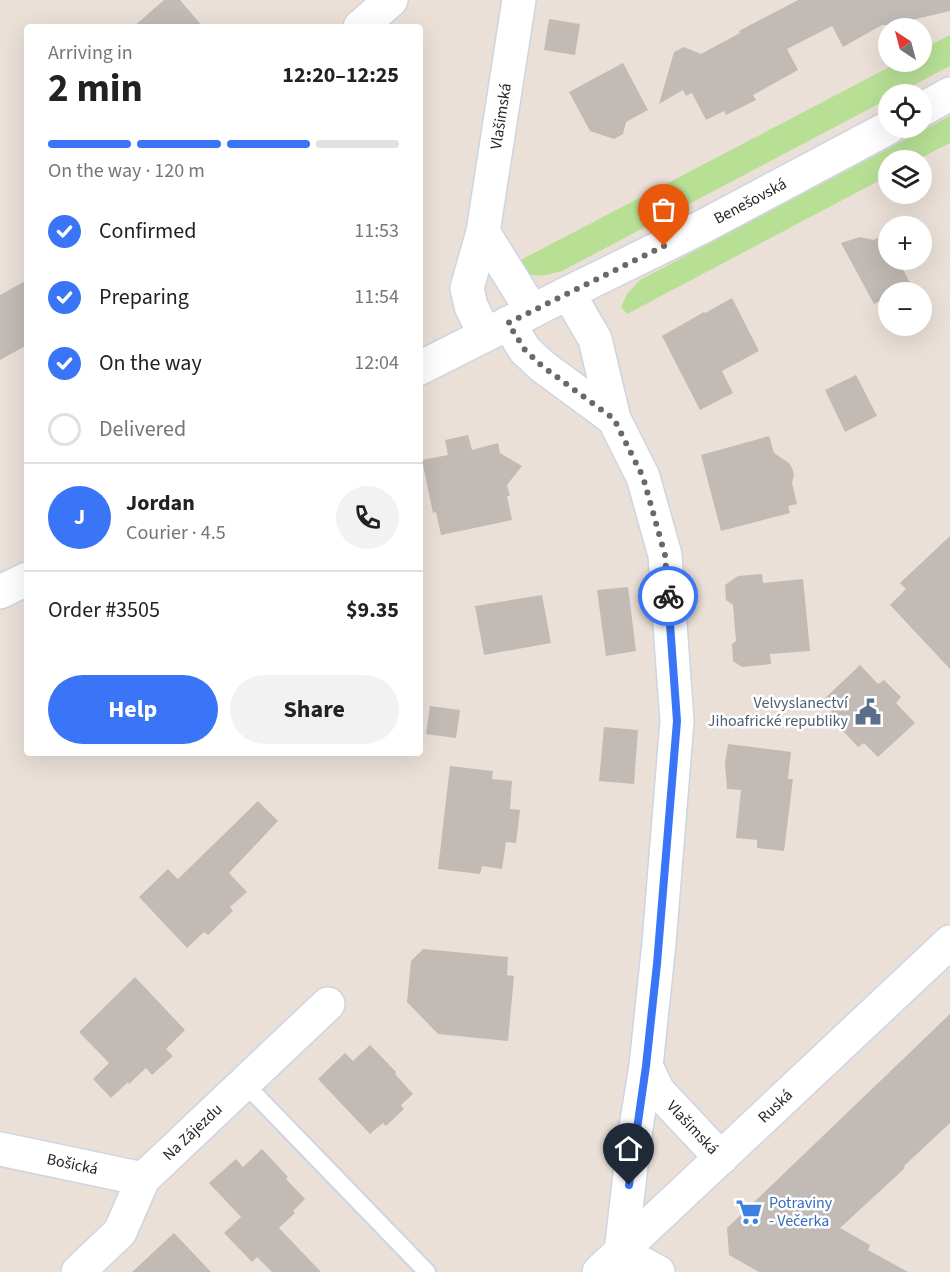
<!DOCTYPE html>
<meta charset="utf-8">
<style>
body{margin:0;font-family:"Source Sans 3",sans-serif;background:#f2f2f2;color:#222;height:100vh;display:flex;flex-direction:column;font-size:22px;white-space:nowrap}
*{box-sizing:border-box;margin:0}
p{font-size:20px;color:#767676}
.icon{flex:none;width:33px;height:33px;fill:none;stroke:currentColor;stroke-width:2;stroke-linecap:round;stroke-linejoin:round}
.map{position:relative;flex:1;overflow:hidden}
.drawer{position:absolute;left:24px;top:24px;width:399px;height:732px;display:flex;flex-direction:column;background:#fff;border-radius:6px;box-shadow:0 6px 24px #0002}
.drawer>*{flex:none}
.needle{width:39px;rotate:324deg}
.tools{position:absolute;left:878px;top:18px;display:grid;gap:12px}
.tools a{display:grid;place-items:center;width:54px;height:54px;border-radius:50%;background:#fff;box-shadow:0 6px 24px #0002;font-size:30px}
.pin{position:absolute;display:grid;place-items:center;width:51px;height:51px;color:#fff;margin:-62px -26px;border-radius:50% 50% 50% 0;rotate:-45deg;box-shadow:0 0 6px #0007}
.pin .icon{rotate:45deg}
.courier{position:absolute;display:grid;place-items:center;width:60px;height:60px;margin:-30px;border:4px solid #3975f6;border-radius:50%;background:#fff;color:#222;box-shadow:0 2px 8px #0007}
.headline em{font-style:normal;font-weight:700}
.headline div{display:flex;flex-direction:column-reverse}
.headline{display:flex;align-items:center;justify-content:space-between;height:102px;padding:0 24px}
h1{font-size:39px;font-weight:700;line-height:45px}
.bar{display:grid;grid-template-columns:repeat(4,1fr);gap:9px 6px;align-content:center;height:72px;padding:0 24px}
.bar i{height:8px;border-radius:4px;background:#e0e0e0}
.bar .on{background:#3975f6}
.bar p{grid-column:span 4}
.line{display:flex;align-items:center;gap:15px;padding:0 24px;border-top:2px solid #e0e0e0}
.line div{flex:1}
.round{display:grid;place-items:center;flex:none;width:63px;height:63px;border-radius:32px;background:#f2f2f2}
ol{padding:0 24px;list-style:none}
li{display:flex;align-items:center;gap:18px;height:66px}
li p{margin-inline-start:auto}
li .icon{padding:6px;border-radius:50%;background:#3975f6;color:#fff;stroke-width:4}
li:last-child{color:#767676}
li i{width:33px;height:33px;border:3px solid #e0e0e0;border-radius:50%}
.primary-button{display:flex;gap:12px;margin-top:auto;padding:12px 24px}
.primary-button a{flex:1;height:69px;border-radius:36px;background:#3975f6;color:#fff;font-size:24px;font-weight:700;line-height:69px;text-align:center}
.primary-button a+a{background:#f2f2f2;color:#222}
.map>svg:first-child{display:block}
.green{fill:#b8e095}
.building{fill:#c2bab5}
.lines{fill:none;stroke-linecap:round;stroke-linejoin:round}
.service-casing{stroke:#ced4e0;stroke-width:20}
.minor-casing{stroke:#ced4e0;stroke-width:36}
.tertiary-casing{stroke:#ced4e0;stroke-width:36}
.service{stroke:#fff;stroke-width:16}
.minor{stroke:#fff;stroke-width:33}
.tertiary{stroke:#fff;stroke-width:33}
.done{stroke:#6b6865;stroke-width:6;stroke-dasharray:0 10.8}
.route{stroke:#3975f6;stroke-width:8}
.labels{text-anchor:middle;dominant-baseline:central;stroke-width:5;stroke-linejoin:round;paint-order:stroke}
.street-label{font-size:16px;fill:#272727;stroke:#fff}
.service-label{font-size:16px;fill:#4e5e75;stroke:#fff;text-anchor:end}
.shop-label{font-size:16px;fill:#366cbe;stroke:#fff;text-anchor:start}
</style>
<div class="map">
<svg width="950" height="1272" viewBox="0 0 950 1272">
<rect width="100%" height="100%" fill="#eae0d8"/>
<path class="green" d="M 950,35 L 950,66 L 897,94 L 888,94 L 888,99 L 562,271 C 540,277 532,279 513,264 L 899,62 L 921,62 L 921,50 Z
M 950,116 L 950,143 L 917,160 L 888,160 L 888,176 L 627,314 L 621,307 L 627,294 L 640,280 Z"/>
<path class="building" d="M 164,0 L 180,0 L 203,27 L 133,27 Z
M 798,0 L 950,0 L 950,11 L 890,25 L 882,25 L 843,47 L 832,26 L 787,49 L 798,70 L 753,95 L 756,100 L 726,115 L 724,111 L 706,120 L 692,93 L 686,96 L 683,90 L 659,104 L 674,52 L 684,47 L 701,54 L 740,33 L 739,31 Z
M 549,19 L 580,24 L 575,55 L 544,50 Z
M 623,63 L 648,110 L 626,122 L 623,134 L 614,139 L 590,131 L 569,92 Z
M 888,233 L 888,260 L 898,260 L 911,285 L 896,292 L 888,292 L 888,297 L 874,304 L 841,243 L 860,237 L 873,240 Z
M 27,280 L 27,345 L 0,360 L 0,295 Z
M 732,298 L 759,351 L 722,371 L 733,393 L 700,410 L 662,336 L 704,312 L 705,313 Z
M 856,375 L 877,416 L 845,432 L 825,390 Z
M 468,435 L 472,450 L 498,443 L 500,453 L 522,466 L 507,485 L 510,496 L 507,496 L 512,520 L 441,535 L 436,512 L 433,513 L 422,460 L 448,455 L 445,440 Z
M 769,436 L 774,453 L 789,463 L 792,468 L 794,475 L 792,483 L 797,504 L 788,506 L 790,513 L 721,531 L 701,455 Z
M 950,536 L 950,669 L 890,605 L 906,589 L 900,583 Z
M 762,574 L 763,583 L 803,579 L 810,651 L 770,654 L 771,664 L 742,667 L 733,661 L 732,644 L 736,641 L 733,605 L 726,600 L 725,585 L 738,576 Z
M 628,587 L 636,651 L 606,656 L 597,590 Z
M 542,595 L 551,643 L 484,655 L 475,606 Z
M 860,665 L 878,684 L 884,680 L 901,697 L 896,703 L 915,723 L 878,757 L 864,743 L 858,747 L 828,715 L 833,710 L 823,700 Z
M 430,706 L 460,710 L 456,738 L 426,734 Z
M 604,727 L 638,730 L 634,784 L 599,781 Z
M 728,744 L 791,752 L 788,779 L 793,779 L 784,851 L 757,848 L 757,840 L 736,838 L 741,790 L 727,789 L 725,763 Z
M 450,766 L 493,771 L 492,779 L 512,781 L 510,809 L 520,810 L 516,843 L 506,842 L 502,869 L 482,866 L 480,874 L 438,869 Z
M 258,801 L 278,821 L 229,873 L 247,892 L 230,907 L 233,911 L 208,935 L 204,932 L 187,948 L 139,897 L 168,869 L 178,879 Z
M 423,949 L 508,957 L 507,975 L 514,976 L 508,1041 L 438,1034 L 407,1002 L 411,961 Z
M 135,977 L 185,1030 L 166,1049 L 173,1056 L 152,1075 L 146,1068 L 129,1084 L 128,1082 L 111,1098 L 93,1079 L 109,1063 L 79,1032 Z
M 950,1014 L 950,1123 L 904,1166 L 905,1168 L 840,1228 L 870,1245 L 868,1250 L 908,1272 L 759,1272 L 729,1255 L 727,1228 Z
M 370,1045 L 396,1072 L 395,1074 L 413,1094 L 401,1105 L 404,1109 L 386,1126 L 383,1123 L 370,1134 L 318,1079 L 345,1053 L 353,1061 Z
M 262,1149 L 288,1177 L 286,1179 L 305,1199 L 293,1211 L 295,1213 L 279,1228 L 321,1272 L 272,1272 L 257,1257 L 252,1262 L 224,1233 L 241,1217 L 209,1183 L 236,1159 L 243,1167 Z
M 174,1233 L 211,1272 L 132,1272 Z"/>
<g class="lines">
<g class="service-casing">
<path id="service" d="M 244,1083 L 427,1272"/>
</g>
<g class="minor-casing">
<g id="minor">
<path d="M 360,27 L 391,0"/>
<path d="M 483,232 L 532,311"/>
<path d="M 568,293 L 595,339 L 614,419 L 643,477 L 665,555 L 677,721 L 659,943 L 646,1066 L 634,1140 L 621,1252 L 658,1272"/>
<path d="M 508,323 L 525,350 L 542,366 L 614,419"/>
<path id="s1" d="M 485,335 L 471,306 L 467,288 L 483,232 L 519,0"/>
<path id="s2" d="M 646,1066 L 658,1091 L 721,1158"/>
<path id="s3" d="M 0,1149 L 143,1179"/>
<path id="s4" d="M 78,1272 L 120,1232 L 143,1179 L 328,1004"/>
</g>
</g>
<g class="tertiary-casing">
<g id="tertiary">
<path d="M 921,110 L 950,94"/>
<path id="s5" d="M 420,368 L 568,293 L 702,227 L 888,128"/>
<path d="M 0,592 L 27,579"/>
<path id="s6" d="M 599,1272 L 950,942"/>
</g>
</g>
<use href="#service" class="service"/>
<use href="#minor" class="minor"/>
<use href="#tertiary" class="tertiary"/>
</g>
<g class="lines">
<path class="done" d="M 664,246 L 508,323 L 525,350 L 542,366 L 614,419 L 643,477 L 665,555 L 668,596"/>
<path class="route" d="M 629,1185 L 646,1066 L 657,964 L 677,721 L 668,596"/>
</g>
<defs>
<g id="civic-bare" transform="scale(2.07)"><path d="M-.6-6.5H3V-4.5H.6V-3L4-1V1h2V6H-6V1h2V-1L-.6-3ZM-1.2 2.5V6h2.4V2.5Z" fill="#5c6f8a" stroke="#fff" stroke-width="2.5" paint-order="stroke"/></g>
<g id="supermarket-bare" transform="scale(2.07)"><path d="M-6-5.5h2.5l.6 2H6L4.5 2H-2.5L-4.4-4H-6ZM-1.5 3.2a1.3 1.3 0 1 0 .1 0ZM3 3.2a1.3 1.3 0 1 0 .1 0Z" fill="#3f7fe0" stroke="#fff" stroke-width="2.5" paint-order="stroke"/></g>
</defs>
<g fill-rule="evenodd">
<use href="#civic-bare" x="868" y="712"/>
<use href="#supermarket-bare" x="749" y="1212"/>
</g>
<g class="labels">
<g class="street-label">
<text stroke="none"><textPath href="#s1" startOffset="226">Vlašimská</textPath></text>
<text stroke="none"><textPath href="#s5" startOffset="370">Benešovská</textPath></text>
<text stroke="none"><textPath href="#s6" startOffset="242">Ruská</textPath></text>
<text stroke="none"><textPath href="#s2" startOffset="78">Vlašimská</textPath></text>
<text stroke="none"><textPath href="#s4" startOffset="184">Na Zájezdu</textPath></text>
<text stroke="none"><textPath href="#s3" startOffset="74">Bošická</textPath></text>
</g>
<g class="service-label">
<text x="848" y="703">Velvyslanectví<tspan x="848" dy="18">Jihoafrické republiky</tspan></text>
</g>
<g class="shop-label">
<text x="769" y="1203">Potraviny<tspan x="769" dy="18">- Večerka</tspan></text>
</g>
</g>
</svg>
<div class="tools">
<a><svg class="needle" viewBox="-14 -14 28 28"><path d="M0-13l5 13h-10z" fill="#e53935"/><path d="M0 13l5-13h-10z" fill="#767676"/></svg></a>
<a><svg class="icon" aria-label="locate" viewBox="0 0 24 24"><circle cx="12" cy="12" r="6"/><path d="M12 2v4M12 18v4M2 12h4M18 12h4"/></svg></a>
<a><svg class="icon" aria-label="layers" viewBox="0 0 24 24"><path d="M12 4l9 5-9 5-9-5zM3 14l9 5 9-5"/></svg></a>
<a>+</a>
<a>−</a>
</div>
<div class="pin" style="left:664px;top:246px;background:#ea580c"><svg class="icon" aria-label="bag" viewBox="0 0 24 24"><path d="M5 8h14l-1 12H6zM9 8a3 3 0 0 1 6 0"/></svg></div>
<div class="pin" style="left:629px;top:1185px;background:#1f2937"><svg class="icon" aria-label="home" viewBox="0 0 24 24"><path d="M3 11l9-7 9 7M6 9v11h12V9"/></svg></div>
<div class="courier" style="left:668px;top:596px"><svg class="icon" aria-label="bike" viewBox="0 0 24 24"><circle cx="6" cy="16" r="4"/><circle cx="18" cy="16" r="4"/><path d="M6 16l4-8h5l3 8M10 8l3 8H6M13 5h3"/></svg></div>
<section class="drawer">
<div class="headline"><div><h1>2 min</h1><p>Arriving in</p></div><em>12:20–12:25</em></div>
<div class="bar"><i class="on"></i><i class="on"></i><i class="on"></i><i></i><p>On the way · 120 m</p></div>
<ol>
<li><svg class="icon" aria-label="check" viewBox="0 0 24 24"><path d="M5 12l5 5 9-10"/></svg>Confirmed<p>11:53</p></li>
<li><svg class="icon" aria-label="check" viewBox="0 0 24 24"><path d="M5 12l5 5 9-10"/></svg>Preparing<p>11:54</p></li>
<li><svg class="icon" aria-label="check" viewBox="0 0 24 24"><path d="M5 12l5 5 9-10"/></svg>On the way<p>12:04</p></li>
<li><i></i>Delivered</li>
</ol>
<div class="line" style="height:108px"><b class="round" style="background:#3975f6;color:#fff">J</b><div><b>Jordan</b><p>Courier · 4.5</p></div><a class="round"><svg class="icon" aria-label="phone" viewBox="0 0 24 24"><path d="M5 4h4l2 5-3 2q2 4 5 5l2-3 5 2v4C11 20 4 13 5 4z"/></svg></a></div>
<div class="line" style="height:78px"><div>Order #3505</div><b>$9.35</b></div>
<div class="primary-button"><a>Help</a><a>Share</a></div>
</section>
</div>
